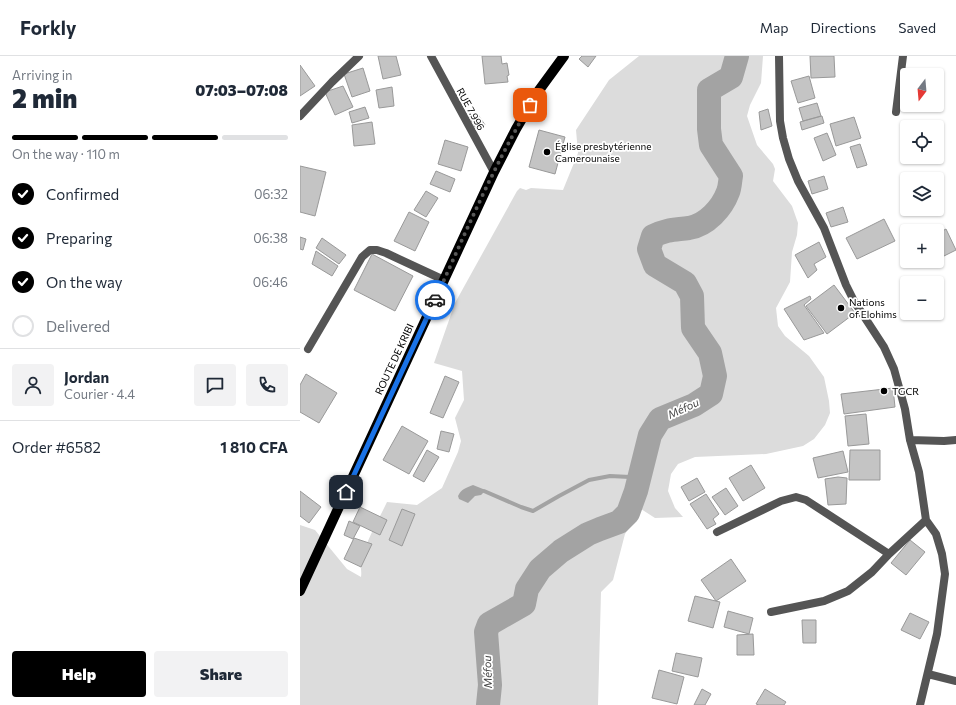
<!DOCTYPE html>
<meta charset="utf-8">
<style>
body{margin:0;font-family:Commissioner,sans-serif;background:#f2f2f3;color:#1f2937;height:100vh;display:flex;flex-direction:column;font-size:15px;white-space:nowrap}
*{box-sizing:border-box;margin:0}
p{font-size:13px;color:#747a83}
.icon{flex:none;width:22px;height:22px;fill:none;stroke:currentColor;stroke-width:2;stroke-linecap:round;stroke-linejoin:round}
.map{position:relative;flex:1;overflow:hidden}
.drawer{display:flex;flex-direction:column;background:#fff;width:300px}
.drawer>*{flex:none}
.needle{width:26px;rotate:196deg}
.tools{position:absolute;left:600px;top:12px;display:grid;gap:8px}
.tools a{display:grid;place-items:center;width:44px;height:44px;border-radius:4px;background:#fff;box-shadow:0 1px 3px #0004;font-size:20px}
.pin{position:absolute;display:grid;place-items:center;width:34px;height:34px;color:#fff;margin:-17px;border-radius:8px;box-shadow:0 2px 6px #0006}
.courier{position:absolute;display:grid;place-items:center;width:40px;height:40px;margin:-20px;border:3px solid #1a73e8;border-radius:50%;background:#fff;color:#222;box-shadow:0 1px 5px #0007}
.head em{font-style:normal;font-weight:800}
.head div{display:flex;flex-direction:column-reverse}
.head{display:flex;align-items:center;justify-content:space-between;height:68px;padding:0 12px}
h1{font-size:26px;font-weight:800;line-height:30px}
.bar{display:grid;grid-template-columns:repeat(4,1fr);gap:6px 4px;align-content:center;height:48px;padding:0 12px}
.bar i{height:5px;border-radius:3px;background:#e0e1e3}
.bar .on{background:#000}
.bar p{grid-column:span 4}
.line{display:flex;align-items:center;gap:10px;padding:0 12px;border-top:1px solid #e0e1e3}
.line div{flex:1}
.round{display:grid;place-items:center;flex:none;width:42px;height:42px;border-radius:4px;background:#f2f2f3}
ol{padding:0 12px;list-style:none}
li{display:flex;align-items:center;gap:12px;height:44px}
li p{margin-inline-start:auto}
li .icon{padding:4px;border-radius:50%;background:#000;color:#fff;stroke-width:4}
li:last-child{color:#747a83}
li i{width:22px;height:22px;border:2px solid #e0e1e3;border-radius:50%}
.action{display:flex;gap:8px;margin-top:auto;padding:8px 12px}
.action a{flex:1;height:46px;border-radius:4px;background:#000;color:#fff;font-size:16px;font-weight:800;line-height:46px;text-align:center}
.action a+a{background:#f2f2f3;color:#1f2937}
header{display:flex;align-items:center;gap:24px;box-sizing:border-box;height:56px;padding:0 20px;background:#fff;border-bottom:1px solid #e0e1e3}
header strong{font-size:19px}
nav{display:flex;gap:22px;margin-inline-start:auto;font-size:14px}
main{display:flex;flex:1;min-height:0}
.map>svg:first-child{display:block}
.green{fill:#dcdcdc}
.water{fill:#a3a3a3}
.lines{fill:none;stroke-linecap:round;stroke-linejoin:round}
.stream{stroke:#a3a3a3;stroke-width:4}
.river{stroke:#a3a3a3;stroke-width:24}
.building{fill:#c4c4c4;stroke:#999}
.street{stroke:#555;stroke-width:8}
.primary{stroke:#000;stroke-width:10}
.done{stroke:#595959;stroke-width:4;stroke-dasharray:0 7.2}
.route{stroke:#1a73e8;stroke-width:5}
.poi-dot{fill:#000;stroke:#fff;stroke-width:1.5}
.labels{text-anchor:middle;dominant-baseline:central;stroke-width:3.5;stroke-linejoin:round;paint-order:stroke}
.street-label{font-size:10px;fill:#000;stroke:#fff}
.poi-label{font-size:10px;fill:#000;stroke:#fff;text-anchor:start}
.water-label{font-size:11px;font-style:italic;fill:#444;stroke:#fff}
</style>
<header>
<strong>Forkly</strong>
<nav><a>Map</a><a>Directions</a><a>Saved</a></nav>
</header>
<main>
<section class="drawer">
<div class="head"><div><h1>2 min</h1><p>Arriving in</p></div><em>07:03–07:08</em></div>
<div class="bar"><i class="on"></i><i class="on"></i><i class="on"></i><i></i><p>On the way · 110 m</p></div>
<ol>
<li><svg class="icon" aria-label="check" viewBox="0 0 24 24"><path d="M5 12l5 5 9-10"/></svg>Confirmed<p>06:32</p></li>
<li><svg class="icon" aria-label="check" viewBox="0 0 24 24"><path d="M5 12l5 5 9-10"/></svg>Preparing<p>06:38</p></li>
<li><svg class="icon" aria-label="check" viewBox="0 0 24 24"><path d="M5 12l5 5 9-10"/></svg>On the way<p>06:46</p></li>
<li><i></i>Delivered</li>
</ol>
<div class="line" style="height:72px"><a class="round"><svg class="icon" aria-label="person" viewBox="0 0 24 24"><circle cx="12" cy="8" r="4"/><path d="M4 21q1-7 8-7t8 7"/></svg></a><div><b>Jordan</b><p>Courier · 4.4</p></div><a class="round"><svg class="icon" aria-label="chat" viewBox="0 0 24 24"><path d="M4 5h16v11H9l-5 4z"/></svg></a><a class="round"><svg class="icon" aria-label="phone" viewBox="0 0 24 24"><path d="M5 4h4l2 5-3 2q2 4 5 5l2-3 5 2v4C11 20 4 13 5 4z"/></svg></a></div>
<div class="line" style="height:52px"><div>Order #6582</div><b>1 810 CFA</b></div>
<div class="action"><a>Help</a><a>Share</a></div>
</section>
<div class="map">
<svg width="656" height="649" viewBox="0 0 656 649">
<rect width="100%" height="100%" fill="#fff"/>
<path class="green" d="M 339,0 L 463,0 L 461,27 L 450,49 L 447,60 L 457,89 L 473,108 L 475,113 L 473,125 L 492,150 L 498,167 L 497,179 L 492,196 L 490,226 L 476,252 L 478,270 L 485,280 L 509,300 L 524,321 L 529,345 L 530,357 L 525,369 L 514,383 L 503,390 L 466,398 L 395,401 L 378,408 L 371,418 L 368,435 L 375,452 L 383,461 L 355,462 L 341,453 L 325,478 L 313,524 L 301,536 L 298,649 L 0,649 L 0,469 L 15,474 L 47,513 L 61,521 C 62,515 60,510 61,505 C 66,485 78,465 87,446 L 117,449 L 142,432 L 158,396 L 161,385 L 155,362 L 164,344 L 162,315 L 134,307 L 155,247 L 217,135 L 220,132 L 226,134 L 231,132 L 263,134 L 278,97 L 276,74 L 309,24 Z"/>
<path class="water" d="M 173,429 L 183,433 L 184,436 L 181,439 L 175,440 L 168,447 L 159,443 L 158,440 C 161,433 166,432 173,429 Z"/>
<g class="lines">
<path class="stream" d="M 184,435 L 221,451 L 233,455 L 259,440 L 289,424 L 310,420 L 330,421"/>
<path class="river" d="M 188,649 L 190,629 L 186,576 L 189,568 L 224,548 L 227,533 L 240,513 L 261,495 L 288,478 L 300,473 L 319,466 L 328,457 L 336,435 L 350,379 L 360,363 L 394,349 L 411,338 L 415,320 L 410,297 L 393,272 L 392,240 L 385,227 L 355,209 L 349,193 L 353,180 C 368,173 374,174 389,172 C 407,169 422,152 428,136 C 430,131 430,125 431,120 L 411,89 L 409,73 L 409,34 L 431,21 L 437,0"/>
</g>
<path class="building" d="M 78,0 L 96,0 L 101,19 L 83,23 Z
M 182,0 L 201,0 L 202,8 L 207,7 L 209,19 L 207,20 L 208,26 L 185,28 Z
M 282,0 L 296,0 L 288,11 L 279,3 Z
M 510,0 L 534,0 L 535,21 L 511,22 Z
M 0,9 L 15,30 L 0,40 Z
M 63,12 L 70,35 L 52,41 L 44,18 Z
M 509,20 L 515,42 L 498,47 L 491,25 Z
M 43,30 L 53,51 L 35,59 L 25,36 Z
M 92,31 L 94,50 L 79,52 L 76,34 Z
M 517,47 L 521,60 L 503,65 L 499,52 Z
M 65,51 L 69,62 L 52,67 L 49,56 Z
M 468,53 L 472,70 L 461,74 L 459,56 Z
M 177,57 L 185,69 L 177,74 L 169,61 Z
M 522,60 L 524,67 L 502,74 L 500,66 Z
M 554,61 L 561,82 L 536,90 L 530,68 Z
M 72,66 L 75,88 L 54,90 L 52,69 Z
M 239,74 L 265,81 L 255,118 L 229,111 Z
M 527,77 L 536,99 L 523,105 L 514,82 Z
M 145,84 L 168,91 L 161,115 L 138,108 Z
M 560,88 L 567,109 L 557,112 L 550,91 Z
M 0,110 L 26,116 L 15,160 L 0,156 Z
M 136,115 L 155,123 L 150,136 L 130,128 Z
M 524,120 L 528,133 L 512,138 L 508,125 Z
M 126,135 L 138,142 L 126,161 L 114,154 Z
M 543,151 L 548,166 L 531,171 L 526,157 Z
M 109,156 L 129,166 L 115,195 L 94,185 Z
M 584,163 L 595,185 L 557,203 L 546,182 Z
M 646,173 L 656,194 L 638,203 L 637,178 Z
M 0,181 L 6,183 L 3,194 L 0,193 Z
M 22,182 L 46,199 L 39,208 L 16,192 Z
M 519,186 L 526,201 L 514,208 L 517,214 L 508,222 L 495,199 Z
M 16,195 L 38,210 L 32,220 L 12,208 Z
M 72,198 L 113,220 L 95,255 L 54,234 Z
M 612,221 L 631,221 L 631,227 L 612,227 Z
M 534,229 L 555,257 L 527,278 L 506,250 Z
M 510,240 L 511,243 L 504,249 L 524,277 L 504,284 L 484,253 Z
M 6,318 L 37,337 L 19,367 L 0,356 L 0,329 Z
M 145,320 L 159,326 L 143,362 L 130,357 Z
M 593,332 L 595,351 L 544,358 L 541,338 Z
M 566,358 L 569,388 L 548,390 L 545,360 Z
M 102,370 L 128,385 L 109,418 L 83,404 Z
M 141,375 L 154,378 L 149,396 L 137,393 Z
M 127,394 L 139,401 L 124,426 L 113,420 Z
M 550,394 L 580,394 L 580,424 L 549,424 Z
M 543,395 L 548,416 L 518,422 L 513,402 Z
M 451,409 L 465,432 L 443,445 L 429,422 Z
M 538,421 L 547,422 L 546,448 L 528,449 L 525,423 Z
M 397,422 L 405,436 L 389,445 L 381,431 Z
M 426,432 L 438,450 L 425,459 L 412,441 Z
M 0,435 L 21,451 L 9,467 L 0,460 Z
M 406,438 L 419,458 L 413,463 L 416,468 L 407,473 L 390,448 Z
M 60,451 L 87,464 L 80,479 L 53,466 Z
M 102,453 L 115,458 L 102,490 L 89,484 Z
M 49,465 L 60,470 L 53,483 L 44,479 Z
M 54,482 L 72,488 L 61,511 L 44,503 Z
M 610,484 L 625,496 L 606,519 L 591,507 Z
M 431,503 L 446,525 L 416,545 L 401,524 Z
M 395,540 L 420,546 L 413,572 L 388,565 Z
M 428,555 L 453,562 L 449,578 L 424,571 Z
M 610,557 L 629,566 L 620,583 L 601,574 Z
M 502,564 L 516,564 L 516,587 L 503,587 Z
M 453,578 L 454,599 L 437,599 L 437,579 Z
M 376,597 L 402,602 L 398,621 L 372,615 Z
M 359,614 L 384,621 L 377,648 L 352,642 Z
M 402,633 L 411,638 L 405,649 L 394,649 Z
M 465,633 L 486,646 L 484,649 L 459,649 L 456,648 Z"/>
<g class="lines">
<path class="street" d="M 131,0 L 194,116
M 479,0 L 480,65 L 483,82 L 489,103 L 498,125 L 524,172 L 546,229 L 554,245 L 584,291 L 594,313 L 605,353 L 610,384 L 619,416 L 626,464 L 636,478 L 642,498 L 645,518 L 637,578 L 620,649
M 596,56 L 603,0
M 0,60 L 32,26 L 59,0
M 8,293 L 62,201 L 70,194 L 77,194 L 86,197 L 144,224
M 610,384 L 644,385 L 656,384
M 417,476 L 481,445 L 496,441 L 506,444 L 589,498
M 471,556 L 524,545 L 548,535 L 572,516 L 589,498 L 626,464
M 628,618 L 656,625"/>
<path class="primary" d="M 0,535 L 194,116 L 216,73 L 237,37 L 264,0"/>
</g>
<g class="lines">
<path class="done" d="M 135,244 C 165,178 193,111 230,49"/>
<path class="route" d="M 46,436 L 135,244"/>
</g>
<g class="poi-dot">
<circle cx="247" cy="96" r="4"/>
<circle cx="541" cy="252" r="4"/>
<circle cx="584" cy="335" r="4"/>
</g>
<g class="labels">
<g class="street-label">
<text transform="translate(171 53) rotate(61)">RUE 7.996</text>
<text transform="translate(94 303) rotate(-65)">ROUTE DE KRIBI</text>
</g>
<g class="poi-label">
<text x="255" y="90">Église presbytérienne<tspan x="255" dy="12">Camerounaise</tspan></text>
<text x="549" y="246">Nations<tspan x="549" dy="12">of Elohims</tspan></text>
<text x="592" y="335">TGCR</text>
</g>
<g class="water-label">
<text transform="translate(383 352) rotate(-25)">Méfou</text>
<text transform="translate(187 616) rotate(-92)">Méfou</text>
</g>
</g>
</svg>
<div class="tools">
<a><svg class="needle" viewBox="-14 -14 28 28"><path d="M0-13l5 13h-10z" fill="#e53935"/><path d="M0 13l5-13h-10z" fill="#747a83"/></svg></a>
<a><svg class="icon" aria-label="locate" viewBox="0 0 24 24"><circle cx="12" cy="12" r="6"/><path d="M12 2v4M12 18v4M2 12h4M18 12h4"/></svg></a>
<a><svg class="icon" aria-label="layers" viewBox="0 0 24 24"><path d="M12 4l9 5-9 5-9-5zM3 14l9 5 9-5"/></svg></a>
<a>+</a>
<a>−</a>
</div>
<div class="pin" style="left:230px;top:49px;background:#ea580c"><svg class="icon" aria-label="bag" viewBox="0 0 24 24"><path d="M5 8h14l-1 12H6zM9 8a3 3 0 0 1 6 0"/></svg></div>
<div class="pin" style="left:46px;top:436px;background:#1f2937"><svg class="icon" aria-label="home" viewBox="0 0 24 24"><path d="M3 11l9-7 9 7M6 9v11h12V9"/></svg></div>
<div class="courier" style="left:135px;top:244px"><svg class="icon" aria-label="car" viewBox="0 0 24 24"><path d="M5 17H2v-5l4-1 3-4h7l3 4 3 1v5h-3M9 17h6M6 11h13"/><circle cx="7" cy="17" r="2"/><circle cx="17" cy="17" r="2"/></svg></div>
</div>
</main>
